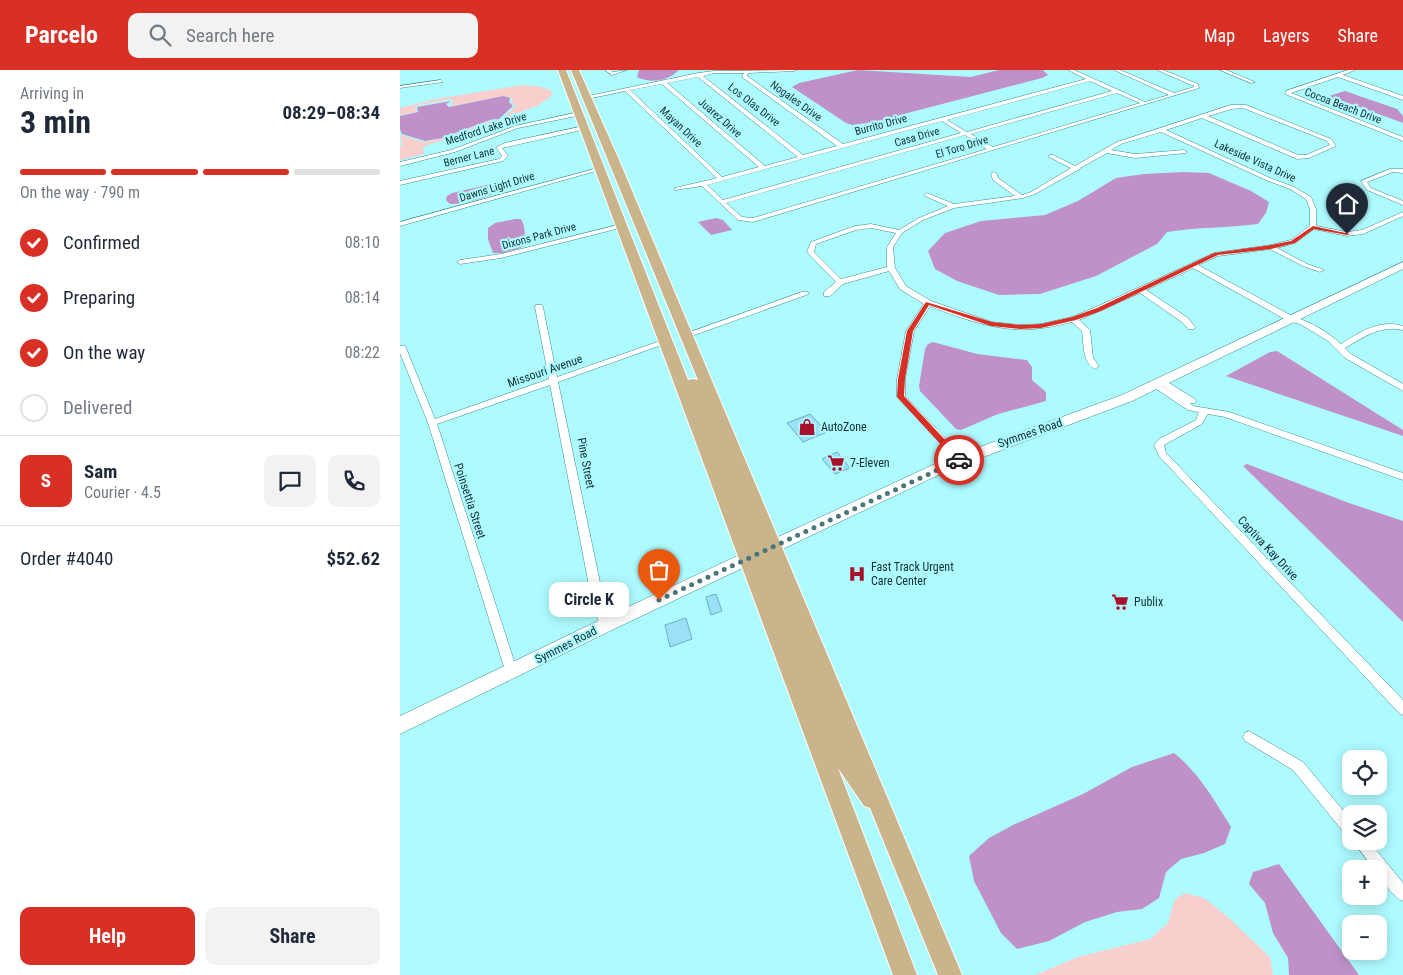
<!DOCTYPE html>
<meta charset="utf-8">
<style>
body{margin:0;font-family:"Roboto Condensed",sans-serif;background:#f2f2f3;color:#1f2937;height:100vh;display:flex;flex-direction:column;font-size:19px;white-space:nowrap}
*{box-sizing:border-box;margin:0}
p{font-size:16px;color:#747a83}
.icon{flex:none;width:28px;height:28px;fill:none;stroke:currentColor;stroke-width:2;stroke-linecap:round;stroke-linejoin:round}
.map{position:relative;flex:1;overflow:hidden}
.panel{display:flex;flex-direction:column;background:#fff;width:400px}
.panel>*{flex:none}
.controls{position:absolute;left:942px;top:680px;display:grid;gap:10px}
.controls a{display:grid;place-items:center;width:45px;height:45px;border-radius:10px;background:#fff;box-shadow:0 2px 12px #0003;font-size:25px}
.pin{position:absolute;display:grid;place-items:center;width:42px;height:42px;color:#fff;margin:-51px -21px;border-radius:50% 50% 50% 0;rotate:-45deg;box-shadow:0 0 5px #0007}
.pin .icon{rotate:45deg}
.courier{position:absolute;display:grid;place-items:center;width:50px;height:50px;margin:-25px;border:4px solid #d93025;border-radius:50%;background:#fff;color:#222;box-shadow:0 1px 6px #0007}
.bubble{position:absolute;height:35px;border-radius:10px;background:#fff;box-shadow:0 2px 12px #0003;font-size:16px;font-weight:700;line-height:35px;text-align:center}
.head em{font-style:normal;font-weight:700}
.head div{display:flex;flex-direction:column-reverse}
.head{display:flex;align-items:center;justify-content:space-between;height:85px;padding:0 20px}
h1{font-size:32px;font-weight:700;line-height:38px}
.bar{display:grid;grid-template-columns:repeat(4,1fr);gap:8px 5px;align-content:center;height:60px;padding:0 20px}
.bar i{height:6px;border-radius:4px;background:#e0e1e3}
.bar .selected{background:#d93025}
.bar p{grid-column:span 4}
.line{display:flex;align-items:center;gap:12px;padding:0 20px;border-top:1px solid #e0e1e3}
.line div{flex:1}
.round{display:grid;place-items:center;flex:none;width:52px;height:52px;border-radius:10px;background:#f2f2f3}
ol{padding:0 20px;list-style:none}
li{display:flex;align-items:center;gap:15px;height:55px}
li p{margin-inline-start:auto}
li .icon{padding:5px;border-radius:50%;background:#d93025;color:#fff;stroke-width:4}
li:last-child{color:#747a83}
li i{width:28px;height:28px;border:2px solid #e0e1e3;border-radius:50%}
.button{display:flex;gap:10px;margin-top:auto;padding:10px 20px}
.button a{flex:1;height:58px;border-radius:10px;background:#d93025;color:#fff;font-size:20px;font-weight:700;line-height:58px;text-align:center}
.button a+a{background:#f2f2f3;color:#1f2937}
header{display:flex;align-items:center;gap:30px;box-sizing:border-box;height:70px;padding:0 25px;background:#d93025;color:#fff}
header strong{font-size:24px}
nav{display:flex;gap:28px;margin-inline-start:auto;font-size:18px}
.search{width:350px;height:45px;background:#f2f2f3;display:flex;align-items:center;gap:12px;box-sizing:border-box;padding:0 18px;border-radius:10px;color:#747a83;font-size:19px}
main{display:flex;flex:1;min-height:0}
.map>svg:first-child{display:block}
.green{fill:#f8cfcd}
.water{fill:#bf91c8}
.building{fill:#9ce0f7;stroke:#6cafc5}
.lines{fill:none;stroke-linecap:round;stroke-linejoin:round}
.street-casing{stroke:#3d8a8f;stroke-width:1}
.secondary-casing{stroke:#3d8a8f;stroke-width:1}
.primary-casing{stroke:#fff;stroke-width:2}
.street{fill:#fff;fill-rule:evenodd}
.secondary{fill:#fff;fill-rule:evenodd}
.primary{fill:#cab48b;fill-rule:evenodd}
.route{fill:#d93025}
.done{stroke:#47777a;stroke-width:5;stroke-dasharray:0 9}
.labels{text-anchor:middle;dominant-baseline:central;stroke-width:4.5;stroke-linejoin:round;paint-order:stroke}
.far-street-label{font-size:11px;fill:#103032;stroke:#aefbff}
.street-label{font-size:12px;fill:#103032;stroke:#aefbff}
.poi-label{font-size:12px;fill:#103032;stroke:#aefbff;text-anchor:start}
</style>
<header>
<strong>Parcelo</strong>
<div class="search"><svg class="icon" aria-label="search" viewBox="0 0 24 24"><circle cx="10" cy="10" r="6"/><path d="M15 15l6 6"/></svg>Search here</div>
<nav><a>Map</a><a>Layers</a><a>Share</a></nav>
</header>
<main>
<section class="panel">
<div class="head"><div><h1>3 min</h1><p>Arriving in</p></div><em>08:29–08:34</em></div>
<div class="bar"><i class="selected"></i><i class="selected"></i><i class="selected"></i><i></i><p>On the way · 790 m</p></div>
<ol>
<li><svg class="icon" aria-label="check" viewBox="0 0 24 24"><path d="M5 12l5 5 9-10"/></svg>Confirmed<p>08:10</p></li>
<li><svg class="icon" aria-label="check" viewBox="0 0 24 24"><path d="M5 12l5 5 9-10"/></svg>Preparing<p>08:14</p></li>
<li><svg class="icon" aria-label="check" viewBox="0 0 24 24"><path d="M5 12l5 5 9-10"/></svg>On the way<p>08:22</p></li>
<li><i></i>Delivered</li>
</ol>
<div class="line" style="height:90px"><b class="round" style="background:#d93025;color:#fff">S</b><div><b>Sam</b><p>Courier · 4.5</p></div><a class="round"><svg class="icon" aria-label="chat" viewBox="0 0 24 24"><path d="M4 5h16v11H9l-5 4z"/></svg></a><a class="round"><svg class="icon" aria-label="phone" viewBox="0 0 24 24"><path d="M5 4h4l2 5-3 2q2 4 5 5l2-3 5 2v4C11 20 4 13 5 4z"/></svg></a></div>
<div class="line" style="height:65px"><div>Order #4040</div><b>$52.62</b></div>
<div class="button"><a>Help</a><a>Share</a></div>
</section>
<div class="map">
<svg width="1003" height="905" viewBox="0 0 1003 905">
<rect width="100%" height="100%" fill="#aefbff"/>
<path class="green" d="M 122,15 L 137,16 L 151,20 L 152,26 L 137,36 L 23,77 L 24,84 L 0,90 L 0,77 L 2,76 L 0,65 L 24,72 L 43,68 L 90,51 L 101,49 L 116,36 L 111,32 L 112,28 L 103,26 L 51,36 L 53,29 L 20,35 L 15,37 L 16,42 L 0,45 L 0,38 L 36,29 Z
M 785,823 L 804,828 L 828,847 L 870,887 L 873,905 L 635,905 L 678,887 L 750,869 L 768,853 L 775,829 Z"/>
<path class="water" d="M 239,0 L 279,0 C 268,11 251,14 237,7 Z
M 458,0 L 571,7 L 599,0 L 643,0 L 648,5 L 642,8 L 473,52 L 452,55 L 446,53 L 392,17 L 399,13 Z
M 945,21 L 997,39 L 1003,46 L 1003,53 L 929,26 Z
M 103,26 L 110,28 L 109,32 L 113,36 L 99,49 L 90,50 L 42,68 L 25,71 L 2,64 L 0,59 L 0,46 L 18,42 L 17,37 L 51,31 L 46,34 L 49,37 Z
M 783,102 L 809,103 L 851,121 L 869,132 L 866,143 L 858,154 C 828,158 797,157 767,162 L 757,174 L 696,206 L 640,224 L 599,225 L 557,211 L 535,199 L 528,181 L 545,163 L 581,151 L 645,145 L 678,131 L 716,108 L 744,104 Z
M 100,112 L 105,117 C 95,126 63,134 50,134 L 46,130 L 47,126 L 52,123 Z
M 316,148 L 323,150 L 332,160 L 311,165 L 298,152 Z
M 115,149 L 121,149 C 126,157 126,170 121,178 L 103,183 L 93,183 L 88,169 L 88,158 L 95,153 Z
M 533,272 L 577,284 L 627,290 L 632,297 L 632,310 L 646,322 L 646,331 L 598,344 L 561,360 L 556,359 L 520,321 L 519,316 L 525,279 L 528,274 Z
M 877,281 L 1003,360 L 1003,366 L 826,306 L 870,282 Z
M 847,394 L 949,433 L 1003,451 L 1003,552 L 843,396 Z
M 774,683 C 799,703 814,730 831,757 L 825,774 L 804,783 L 781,789 L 766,802 L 759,828 L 742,839 L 717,842 L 685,852 L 649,871 L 617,879 L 601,863 L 574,811 L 569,786 L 589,768 L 613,755 L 683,724 L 732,697 Z
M 879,794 L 959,905 L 889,905 L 888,888 L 873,863 L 865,833 L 849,814 L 853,802 Z"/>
<path class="building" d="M 410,344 L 427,362 L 403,372 L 387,353 Z
M 437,382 L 450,398 L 435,404 L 422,389 Z
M 316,524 L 322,541 L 311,545 L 306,527 Z
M 286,548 L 292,569 L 270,577 L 265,555 Z"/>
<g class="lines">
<g class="street-casing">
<path id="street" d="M 205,0 L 210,0 L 213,2 L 227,0 L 212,5 Z
M 396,0 L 394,1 L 348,3 L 347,6 L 443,74 L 686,9 L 668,0 L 674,0 L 745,32 L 769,25 L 714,0 L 720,0 L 774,23 L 794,17 L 794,16 L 757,0 L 763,0 L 798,14 L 799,18 L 353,152 L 338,150 L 302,116 L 275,120 L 275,118 L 317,108 L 225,21 L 187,29 L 184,27 L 298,3 L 314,1 ZM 314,3 L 344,3 L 342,7 L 437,76 L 403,85 L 303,6 ZM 298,7 L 398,87 L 365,96 L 267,13 ZM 690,11 L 712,21 L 567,62 L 547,50 ZM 262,14 L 359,97 L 322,107 L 230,20 ZM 717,23 L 740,33 L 593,77 L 571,64 ZM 542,51 L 561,63 L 323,130 L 307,115 ZM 565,65 L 587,79 L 353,148 L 342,147 L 326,133 Z
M 820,0 L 826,0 L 855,12 L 851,13 Z
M 948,0 L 955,0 L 943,5 L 1003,26 L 1003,30 L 938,7 L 891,23 L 1003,67 L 1003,71 L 885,24 L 886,21 Z
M 41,10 L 43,12 L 0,18 L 0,16 Z
M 831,35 L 846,35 L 931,69 L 936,76 L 909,88 L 897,89 L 802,48 L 766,60 L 870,108 L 894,117 L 911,127 L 916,139 L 916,156 L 947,162 L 962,160 L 1003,142 L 1003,146 L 963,164 L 947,166 L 914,159 L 895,173 L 877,178 L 907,194 L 922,199 L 924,200 L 920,202 L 903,196 L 870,179 L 818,186 L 798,195 L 894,247 C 911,252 928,262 941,274 C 960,262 979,249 1003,256 L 1003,260 C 980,255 964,267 945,278 L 951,284 L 1003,314 L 1003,321 L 945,288 L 928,271 L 900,254 L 888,251 L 793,198 L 746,220 L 788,248 L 795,257 L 794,259 L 788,259 L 782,252 L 740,223 L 679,250 L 690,260 L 693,288 L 699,296 L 695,299 C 682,292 684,274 682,261 L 672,252 C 662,254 652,257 642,258 C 604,264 565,250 530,236 L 514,261 L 505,309 L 505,326 L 565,389 L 563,391 L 557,391 L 497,327 L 497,309 L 506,261 L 524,234 L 500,219 L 489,201 L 443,214 L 430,226 L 424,226 L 424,222 L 436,212 L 407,182 L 411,172 L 455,156 L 471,154 L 499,160 L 519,148 L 548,136 L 525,126 L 525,124 L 527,123 L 554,134 L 615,126 L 593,110 L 591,104 L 594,102 L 597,104 L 598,108 L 622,125 L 631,122 L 671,98 L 649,87 L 649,85 L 653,85 L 675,96 L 717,72 ZM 843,38 L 927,71 L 930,75 L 906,85 L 898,85 L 808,46 L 832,39 ZM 761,62 L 866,110 L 890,119 L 906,129 L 910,139 L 910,156 L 891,170 L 871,175 L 814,183 L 696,237 L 672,247 L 641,254 L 620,255 L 592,252 L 531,231 L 506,216 L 495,198 L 493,177 L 502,163 L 523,150 L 554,138 L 623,128 L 635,124 L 676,101 L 679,100 L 680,98 L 707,83 L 735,88 L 786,83 L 786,81 L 784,80 L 735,84 L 711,80 L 721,74 ZM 471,158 L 496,163 L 487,177 L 487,197 L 441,209 L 414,182 L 416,174 L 456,160 Z
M 179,42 L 182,44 L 181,45 L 118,58 L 55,82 L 0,96 L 0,92 L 51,80 L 115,56 Z
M 184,56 L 186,57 L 186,59 L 102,78 L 108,86 L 103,91 L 0,115 L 0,111 L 99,89 L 102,86 L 96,77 L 105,73 Z
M 198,98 L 203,99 L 0,156 L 0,152 Z
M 990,99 L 1003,99 L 1003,103 L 993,102 L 967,112 L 971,118 L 1003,131 L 1003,135 L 967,120 L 961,111 Z
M 222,154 L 225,156 L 224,157 L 101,188 L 60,194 L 57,192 L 60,190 L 101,184 Z
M 402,222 L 408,222 L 409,224 L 289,267 L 286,267 L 282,265 Z
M 136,235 L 142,235 L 143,237 L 157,307 L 263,270 L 266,270 L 270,272 L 158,312 L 206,541 L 212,555 L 210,558 L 206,560 L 202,558 L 194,541 L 150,315 L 37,354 L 115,594 L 113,598 L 109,599 L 105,598 L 103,594 L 28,353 L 0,283 L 0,276 L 5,276 L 6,278 L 35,349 L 149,309 L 135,237 Z
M 761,308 L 795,329 L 796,331 L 795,333 L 790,333 L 793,336 L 829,342 L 1003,403 L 1003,410 L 825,347 L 808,344 L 802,354 L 764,375 L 766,383 L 1003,630 L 1003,645 L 999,643 L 759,386 L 754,375 L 759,369 L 796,350 L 799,342 L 788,340 L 749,314 L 750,312 L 756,312 L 779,327 L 758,313 L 758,309 Z
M 849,661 L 903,692 L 951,750 L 951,767 L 946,765 L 893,700 L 845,671 L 843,667 L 845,663 Z
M 953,771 L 969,771 L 1003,813 L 1003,831 C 993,827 979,809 979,799 L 974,799 Z"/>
</g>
<g class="secondary-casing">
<path id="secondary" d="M 1003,192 L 1003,199 L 732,331 L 549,400 L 212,560 L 0,664 L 0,646 L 200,550 L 539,392 L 722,325 Z"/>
</g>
<g class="primary-casing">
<path id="primary" d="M 158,0 L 166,0 L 288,310 L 293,309 L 298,310 L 171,0 L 179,0 L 219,90 L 562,905 L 538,905 L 470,738 L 464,736 L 438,698 L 517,905 L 493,905 Z"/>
</g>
<use href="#street" class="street"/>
<use href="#secondary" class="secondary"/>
<use href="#primary" class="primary"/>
</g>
<path class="route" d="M 913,156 L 950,164 L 947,165 L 914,159 L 895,173 L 871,179 L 818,185 L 701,241 L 676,250 L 641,258 L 620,259 L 591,256 L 529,235 L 513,261 L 505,309 L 504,326 L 562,388 L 562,392 L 557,392 L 497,327 L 498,309 L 507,261 L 526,232 L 592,252 L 620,255 L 641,254 L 672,247 L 697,238 L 814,183 L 871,175 L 891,171 Z"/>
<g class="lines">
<path class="done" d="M 259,530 L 559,390"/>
</g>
<defs>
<g id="shop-bare" transform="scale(1.35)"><path d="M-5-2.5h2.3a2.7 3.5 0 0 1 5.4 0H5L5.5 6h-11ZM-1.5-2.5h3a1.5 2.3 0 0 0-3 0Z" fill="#a8102b" stroke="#aefbff" stroke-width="2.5" paint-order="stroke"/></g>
<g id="supermarket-bare" transform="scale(1.35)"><path d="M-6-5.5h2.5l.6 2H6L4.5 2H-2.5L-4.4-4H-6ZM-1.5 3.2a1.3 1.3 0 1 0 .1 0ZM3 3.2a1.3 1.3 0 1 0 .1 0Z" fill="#a8102b" stroke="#aefbff" stroke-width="2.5" paint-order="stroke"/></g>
<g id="hospital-bare" transform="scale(1.35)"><path d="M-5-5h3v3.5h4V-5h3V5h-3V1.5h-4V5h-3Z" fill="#a8102b" stroke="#aefbff" stroke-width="2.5" paint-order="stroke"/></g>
</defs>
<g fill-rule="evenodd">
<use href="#shop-bare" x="407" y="357"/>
<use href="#supermarket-bare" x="436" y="393"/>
<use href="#hospital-bare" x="457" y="504"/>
<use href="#supermarket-bare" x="720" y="532"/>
</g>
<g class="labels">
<g class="far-street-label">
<text transform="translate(396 31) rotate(36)">Nogales Drive</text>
<text transform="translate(354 35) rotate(38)">Los Olas Drive</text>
<text transform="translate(943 36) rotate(21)">Cocoa Beach Drive</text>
<text transform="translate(320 48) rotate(41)">Juarez Drive</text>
<text transform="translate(481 55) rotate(-15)">Burrito Drive</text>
<text transform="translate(281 57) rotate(43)">Mayan Drive</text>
<text transform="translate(86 59) rotate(-18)">Medford Lake Drive</text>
<text transform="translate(517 67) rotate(-16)">Casa Drive</text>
<text transform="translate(562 77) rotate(-17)">El Toro Drive</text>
<text transform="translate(69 87) rotate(-14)">Berner Lane</text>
<text transform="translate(855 91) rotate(24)">Lakeside Vista Drive</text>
<text transform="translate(97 117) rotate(-17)">Dawns Light Drive</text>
<text transform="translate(139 166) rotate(-15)">Dixons Park Drive</text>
</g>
<g class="street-label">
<text transform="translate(145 301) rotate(-19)">Missouri Avenue</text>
<text transform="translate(630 363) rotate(-19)">Symmes Road</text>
<text transform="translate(186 393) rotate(79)">Pine Street</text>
<text transform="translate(70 431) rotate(72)">Poinsettia Street</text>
<text transform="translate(868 478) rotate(47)">Captiva Kay Drive</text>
<text transform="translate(166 575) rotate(-27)">Symmes Road</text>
</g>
<g class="poi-label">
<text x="421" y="357">AutoZone</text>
<text x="450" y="393">7-Eleven</text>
<text x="471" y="497">Fast Track Urgent<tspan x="471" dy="14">Care Center</tspan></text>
<text x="734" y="532">Publix</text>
</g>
</g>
</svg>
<div class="controls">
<a><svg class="icon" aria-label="locate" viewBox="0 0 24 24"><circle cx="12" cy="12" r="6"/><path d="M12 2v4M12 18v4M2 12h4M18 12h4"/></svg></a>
<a><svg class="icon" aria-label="layers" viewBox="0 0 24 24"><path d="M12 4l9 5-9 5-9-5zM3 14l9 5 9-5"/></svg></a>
<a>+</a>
<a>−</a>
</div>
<div class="pin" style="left:259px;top:530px;background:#ea580c"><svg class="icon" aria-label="bag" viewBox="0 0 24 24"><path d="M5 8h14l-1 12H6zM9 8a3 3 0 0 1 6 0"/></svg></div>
<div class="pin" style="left:947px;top:164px;background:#1f2937"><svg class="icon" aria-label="home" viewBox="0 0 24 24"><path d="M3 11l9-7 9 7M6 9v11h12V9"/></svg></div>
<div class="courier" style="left:559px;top:390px"><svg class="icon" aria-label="car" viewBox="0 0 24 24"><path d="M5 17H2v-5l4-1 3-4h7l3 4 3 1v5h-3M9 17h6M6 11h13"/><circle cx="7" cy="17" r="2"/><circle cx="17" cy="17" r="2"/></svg></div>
<div class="bubble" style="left:149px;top:512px;width:80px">Circle K</div>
</div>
</main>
